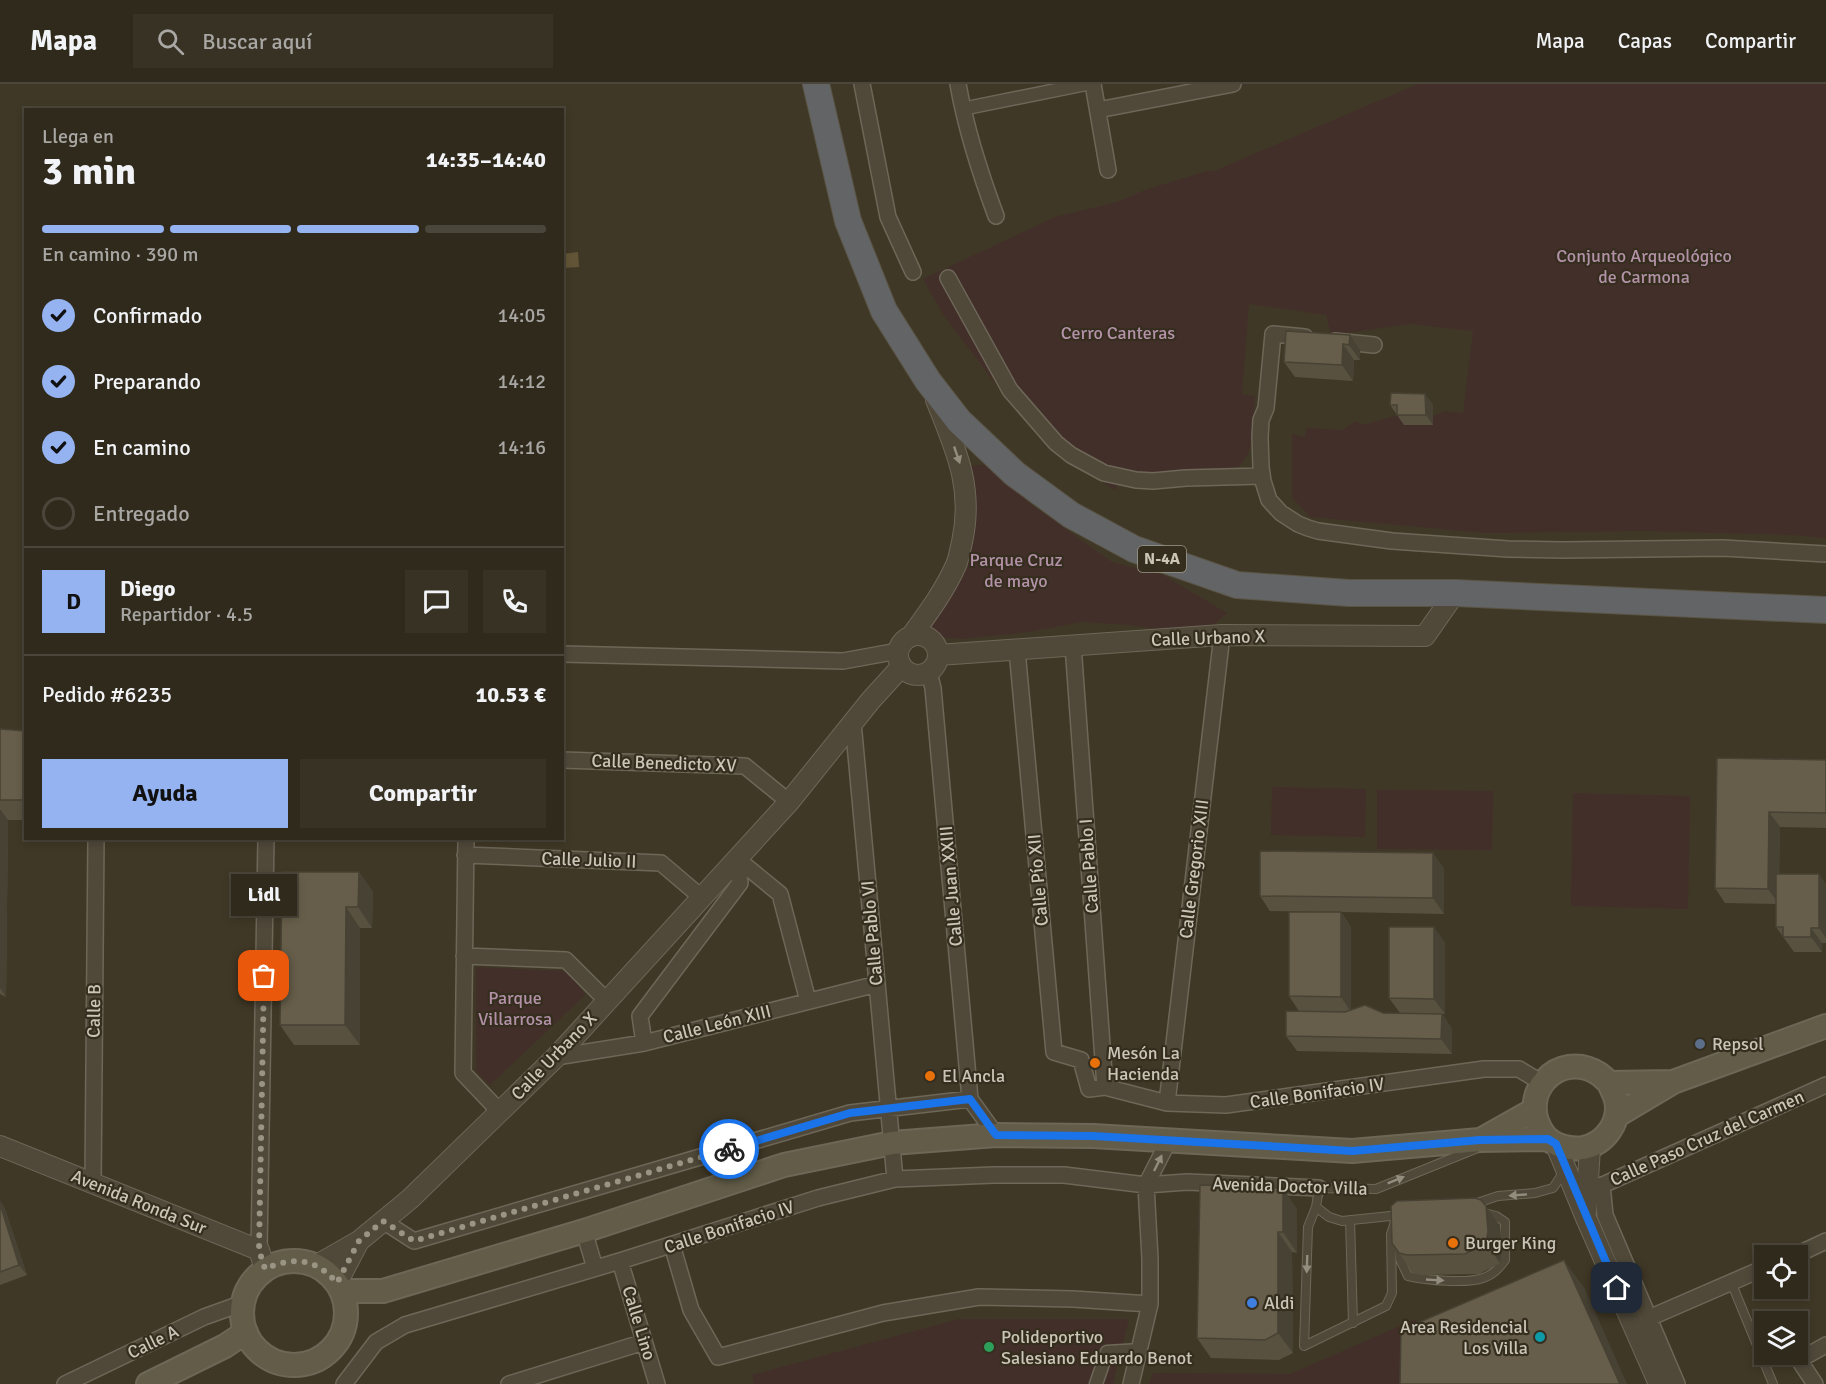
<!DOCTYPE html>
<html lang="es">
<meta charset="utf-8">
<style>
body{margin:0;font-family:Signika,sans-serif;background:#383225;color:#f1f3f6;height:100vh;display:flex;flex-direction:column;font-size:22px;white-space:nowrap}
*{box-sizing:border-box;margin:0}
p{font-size:20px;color:#a8a7a3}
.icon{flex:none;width:33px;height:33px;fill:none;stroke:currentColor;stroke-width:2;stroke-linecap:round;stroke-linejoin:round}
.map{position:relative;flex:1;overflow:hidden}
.drawer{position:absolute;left:24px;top:24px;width:540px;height:732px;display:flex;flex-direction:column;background:#302a1c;border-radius:0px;box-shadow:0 3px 9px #0003,0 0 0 2px #4b463b}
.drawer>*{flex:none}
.fabs{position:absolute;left:1754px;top:1161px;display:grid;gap:12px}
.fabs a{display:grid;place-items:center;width:54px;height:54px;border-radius:0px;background:#302a1c;box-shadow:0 3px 9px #0003,0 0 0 2px #4b463b;font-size:30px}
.pin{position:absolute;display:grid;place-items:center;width:51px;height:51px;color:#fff;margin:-26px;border-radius:12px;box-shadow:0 3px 9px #0006}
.courier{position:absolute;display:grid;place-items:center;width:60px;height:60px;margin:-30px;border:4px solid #1a73e8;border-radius:50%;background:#fff;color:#222;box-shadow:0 2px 8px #0007}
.bubble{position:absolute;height:42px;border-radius:0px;background:#302a1c;box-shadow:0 3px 9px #0003,0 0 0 2px #4b463b;font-size:20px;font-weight:700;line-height:42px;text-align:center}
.headline em{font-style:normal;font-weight:700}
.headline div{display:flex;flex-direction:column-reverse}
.headline{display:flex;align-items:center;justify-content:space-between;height:102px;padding:0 18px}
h1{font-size:39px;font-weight:700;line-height:45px}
.bar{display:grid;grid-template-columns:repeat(4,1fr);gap:9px 6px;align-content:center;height:72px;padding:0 18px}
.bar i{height:8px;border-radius:4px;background:#4b463b}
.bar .selected{background:#95b2f1}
.bar p{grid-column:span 4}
.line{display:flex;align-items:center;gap:15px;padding:0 18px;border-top:2px solid #4b463b}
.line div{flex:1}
.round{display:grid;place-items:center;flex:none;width:63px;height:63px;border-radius:0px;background:#383225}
ol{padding:0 18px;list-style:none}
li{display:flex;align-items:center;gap:18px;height:66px}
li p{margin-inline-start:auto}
li .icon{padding:6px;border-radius:50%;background:#95b2f1;color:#111;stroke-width:4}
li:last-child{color:#a8a7a3}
li i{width:33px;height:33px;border:3px solid #4b463b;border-radius:50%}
.button{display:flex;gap:12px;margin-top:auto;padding:12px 18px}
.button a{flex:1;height:69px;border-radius:0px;background:#95b2f1;color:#111;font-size:24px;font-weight:700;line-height:69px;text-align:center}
.button a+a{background:#383225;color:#f1f3f6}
header{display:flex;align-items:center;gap:36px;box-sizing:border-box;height:84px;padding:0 30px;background:#302a1c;border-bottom:2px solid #4b463b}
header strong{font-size:28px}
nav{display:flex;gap:33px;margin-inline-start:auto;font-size:21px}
.search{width:420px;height:54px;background:#383225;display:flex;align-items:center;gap:15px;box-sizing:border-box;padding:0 21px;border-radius:0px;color:#a8a7a3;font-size:22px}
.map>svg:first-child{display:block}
.green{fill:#432f2a}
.water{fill:#625537}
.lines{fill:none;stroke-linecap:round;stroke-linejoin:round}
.service-casing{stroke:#6d6758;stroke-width:10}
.pedestrian-casing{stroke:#6d6758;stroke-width:15}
.minor-casing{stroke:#6d6758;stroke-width:18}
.tertiary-casing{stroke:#6d6758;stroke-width:22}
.secondary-casing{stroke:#6d6758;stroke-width:26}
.trunk-casing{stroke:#5a5445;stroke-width:28}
.service{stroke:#50493a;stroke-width:8}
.pedestrian{stroke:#50493a;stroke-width:12}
.minor{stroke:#50493a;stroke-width:15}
.tertiary{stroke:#50493a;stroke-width:20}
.secondary{stroke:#625c48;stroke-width:22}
.trunk{stroke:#636466;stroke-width:26}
.wall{fill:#585140}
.shaded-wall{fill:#474234}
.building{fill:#665e4a;stroke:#474234;stroke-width:1.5}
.oneway{fill:#938d7f}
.done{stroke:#9a9484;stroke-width:6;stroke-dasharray:0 10.8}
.route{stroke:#1a73e8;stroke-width:8}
.service-dot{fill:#5c6f8a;stroke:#352e1f;stroke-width:2}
.food-dot{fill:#e8710a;stroke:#352e1f;stroke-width:2}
.shop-dot{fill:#3f7fe0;stroke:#352e1f;stroke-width:2}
.culture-dot{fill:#0f9aa8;stroke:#352e1f;stroke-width:2}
.leisure-dot{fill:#2e9e5b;stroke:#352e1f;stroke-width:2}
.labels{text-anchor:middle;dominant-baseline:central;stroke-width:4.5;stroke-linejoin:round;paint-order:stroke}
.shield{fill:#352e1f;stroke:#9d9889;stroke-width:1.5}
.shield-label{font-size:16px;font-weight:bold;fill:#cac5b7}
.park-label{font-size:18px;fill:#b392a8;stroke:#352e1f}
.street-label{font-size:18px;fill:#cac5b7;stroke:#352e1f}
.poi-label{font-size:18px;fill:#cac5b7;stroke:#352e1f;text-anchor:start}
</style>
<header>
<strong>Mapa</strong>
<div class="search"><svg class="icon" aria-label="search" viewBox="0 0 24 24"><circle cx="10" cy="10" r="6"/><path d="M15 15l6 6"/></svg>Buscar aquí</div>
<nav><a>Mapa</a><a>Capas</a><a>Compartir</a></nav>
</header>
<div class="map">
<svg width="1826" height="1300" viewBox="0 0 1826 1300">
<rect width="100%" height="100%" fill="#403826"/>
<path class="green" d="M 1418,0 L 1826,0 L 1826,454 L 1793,451 L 1645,447 L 1485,449 L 1310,433 L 1292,413 L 1292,350 L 1305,353 L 1306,344 L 1343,346 L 1356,337 L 1363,341 L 1398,331 L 1432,341 L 1433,332 L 1445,327 L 1463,329 L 1473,247 L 1411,240 L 1331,251 L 1326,231 L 1249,220 L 1242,310 L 1255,312 C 1253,334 1257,365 1239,382 C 1235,385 1230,386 1225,388 L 1121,395 L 1115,406 L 1060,371 L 1026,338 L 991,294 L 943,230 L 923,195 L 1055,133 L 1117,118 L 1145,106 L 1207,87 L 1214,87 Z
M 1005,380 L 1028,418 L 1112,478 L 1163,491 L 1227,529 L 1201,552 L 1131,541 L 1082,538 L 1029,548 L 962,555 L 912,551 L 965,444 L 961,382 Z
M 1272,703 L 1366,705 L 1365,753 L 1271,751 Z
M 1377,706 L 1493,707 L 1492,766 L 1377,765 Z
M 1573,709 L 1690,712 L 1688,825 L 1571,822 Z
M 476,883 L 568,887 L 585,911 L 490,1001 L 476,987 Z
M 959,1235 L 1129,1235 L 1113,1300 L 754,1300 L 752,1291 Z
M 1416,1235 L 1415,1300 L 1149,1300 L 1153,1289 L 1290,1290 Z"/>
<path class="water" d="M 578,168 L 579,183 L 563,184 L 563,170 Z"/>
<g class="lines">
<g class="service-casing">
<path id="service" d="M 1474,1120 L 1498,1112 L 1535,1109 L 1553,1104 L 1565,1086
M 1316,1123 L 1329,1133 L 1342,1137 L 1400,1131
M 1350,1136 L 1353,1239
M 1395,1138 L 1391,1150 L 1392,1209 L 1386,1222 L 1304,1262 L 1308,1143 L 1316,1123 L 1319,1104 L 1376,1105 L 1475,1065
M 1399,1161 L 1400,1175 L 1408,1192 C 1426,1196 1466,1200 1483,1194 C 1493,1191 1499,1184 1505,1176 L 1505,1138 L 1496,1132 L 1484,1129
M 1731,1198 L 1773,1300"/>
</g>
<g class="pedestrian-casing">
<path id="pedestrian" d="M 962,25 L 1086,0
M 1096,1300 L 1107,1268 L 1140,1266"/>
</g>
<g class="minor-casing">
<path id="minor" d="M 862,0 L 888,133 L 913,188
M 958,0 C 966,46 980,89 996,132
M 1093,0 L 1108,86
M 1098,26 L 1233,0
M 948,194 L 1010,306 L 1056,359 L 1071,371 L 1104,389 L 1136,396 L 1153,397 L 1186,394 L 1262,392
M 1305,253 L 1273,250 L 1266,324 L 1261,336 L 1260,353 L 1261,383 L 1263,397 L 1269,416 L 1281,429 L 1298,440 L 1308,444 L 1318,447 L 1392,457 L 1508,465 L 1563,466 L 1723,464 L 1826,470
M 1335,257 L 1374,261
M 1073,561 L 1105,1003
M 1017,566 L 1054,968 L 1081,976 L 1089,1005 L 1105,1003 L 1167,1019 L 1226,1021 L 1484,985 L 1519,985 L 1542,999
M 562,570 L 843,577 L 898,567
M 929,589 L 933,604 L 970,1015
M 853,638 L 895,1095
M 562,676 L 745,682 L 789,718
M 466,754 L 463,989 L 500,1028
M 465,771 L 661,779 L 701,813
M 736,774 L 780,810 L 808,917
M 464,872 L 566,876 L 606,916
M 644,959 L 640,932 L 740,799 L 736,774
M 556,973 L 644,959 L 877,900
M 1167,1019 L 1222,551
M 93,1099 L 96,754
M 1602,1101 L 1605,1131 L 1677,1300
M 1587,1108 L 1826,1001
M 383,1137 L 414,1157 L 850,1029 L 970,1015 L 996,1051
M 584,1147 L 595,1184
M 672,1161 L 691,1226 L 718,1273 L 883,1229 L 979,1213 L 1073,1215 L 1150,1220
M 259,1166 L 266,754
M 1794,1172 L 1826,1157
M 620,1177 L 657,1300
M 1649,1234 L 1764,1184
M 65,1300 L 204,1233 L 243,1219
M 344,1300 L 376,1258 L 405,1241 L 620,1177 L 818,1114 L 895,1095 L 994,1091 L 1064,1091 L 1146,1101 L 1187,1098 L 1319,1104
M 509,1300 L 644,1258
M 1131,1300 L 1150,1220 L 1150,1175 L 1146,1101 L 1169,1056
M 1815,1300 L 1799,1276 L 1826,1261"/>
</g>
<g class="tertiary-casing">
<path id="tertiary" d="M 912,551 C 928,529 945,506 956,481 C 959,474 960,466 962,458 C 974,404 956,366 936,316
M898 571a20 20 0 1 1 40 0a20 20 0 1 1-40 0Z
M 938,571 L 1222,551 L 1425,552 L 1455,509
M 1556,1061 L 1586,1134 L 1659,1300
M 0,1062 L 259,1166 L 265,1185
M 1586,1128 L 1590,1063
M 317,1181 L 359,1157 L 410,1115 L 556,973 L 789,718 L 871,616 L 901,583
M 337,1199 L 359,1157"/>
</g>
<g class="secondary-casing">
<path id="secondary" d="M 1609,999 C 1611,1004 1615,1011 1616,1016 C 1621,1038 1605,1060 1583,1064 C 1570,1066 1554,1062 1545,1052 C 1514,1011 1559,964 1599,990 C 1602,992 1606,996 1609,999 L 1673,998
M 1616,1032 L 1673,998 L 1826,942
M 1484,1054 L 1534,1026
M242 1229a52 52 0 1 1 104 0a52 52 0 1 1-104 0Z
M 342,1207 L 383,1207 L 584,1147 L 784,1081 L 892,1059 L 996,1051 L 1093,1052 L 1352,1067 L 1480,1056 L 1548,1055
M 148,1300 L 225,1262 L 246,1248"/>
</g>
<g class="trunk-casing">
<path id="trunk" d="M 816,0 L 848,137 L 884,227 L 928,297 L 959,337 L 1015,390 L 1071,431 L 1134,465 L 1237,501 L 1349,509 L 1455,509 L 1826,526"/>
</g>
<use href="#service" class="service"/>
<use href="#pedestrian" class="pedestrian"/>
<use href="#minor" class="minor"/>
<use href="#tertiary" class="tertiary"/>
<use href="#secondary" class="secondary"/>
<use href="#trunk" class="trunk"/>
</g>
<path class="wall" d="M 1350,251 L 1360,266 L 1360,276 L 1354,276 L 1353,297 L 1295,293 L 1284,278 Z
M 1433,320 L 1433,341 L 1404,341 L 1390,321 Z
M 0,645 L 26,647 L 26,736 L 8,736 L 6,913 L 0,910 Z
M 1717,674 L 1826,676 L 1826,744 L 1780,743 L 1779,790 L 1826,800 L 1826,859 L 1822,859 L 1822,868 L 1794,868 L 1776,843 L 1776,820 L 1725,819 L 1715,804 Z
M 1444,784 L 1444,830 L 1341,828 L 1351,843 L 1351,926 L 1383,929 L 1400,929 L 1389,914 L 1445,858 L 1445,930 L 1442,930 L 1452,945 L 1452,970 L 1297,967 L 1286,952 L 1299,927 L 1289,912 L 1325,828 L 1270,827 L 1260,812 Z
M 359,788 L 373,808 L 372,844 L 360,844 L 360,961 L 294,961 L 280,941 Z
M 0,1117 L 5,1125 L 27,1191 L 0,1201 Z
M 1297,1125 L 1297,1169 L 1292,1168 L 1293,1269 L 1279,1276 L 1211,1274 L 1197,1254 Z
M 1500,1142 L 1502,1168 L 1500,1179 L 1479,1190 L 1421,1191 L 1413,1189 L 1399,1169 Z"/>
<path class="shaded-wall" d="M 1350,251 L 1360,266 L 1360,276 L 1349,261 Z
M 1343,260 L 1354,276 L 1353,297 L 1342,281 Z
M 1425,310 L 1433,320 L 1433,341 L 1426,331 Z
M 0,725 L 8,736 L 6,913 L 0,904 Z
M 1769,728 L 1780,743 L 1779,820 L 1768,805 Z
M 1433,769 L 1444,784 L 1444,830 L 1433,814 Z
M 359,788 L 373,808 L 372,844 L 358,823 Z
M 1819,790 L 1826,800 L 1826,854 L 1819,844 Z
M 346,823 L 360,844 L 360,961 L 345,941 Z
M 1341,828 L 1351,843 L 1351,928 L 1341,913 Z
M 1434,843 L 1445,858 L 1445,930 L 1434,915 Z
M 1811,844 L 1822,859 L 1822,868 L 1811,853 Z
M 1442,930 L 1452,945 L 1452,970 L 1441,955 Z
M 1283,1104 L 1297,1125 L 1297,1169 L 1283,1148 Z
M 0,1117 L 5,1125 L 27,1191 L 19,1181 L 0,1120 Z
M 1486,1122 L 1500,1142 L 1502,1168 L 1500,1179 L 1486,1159 Z
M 1278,1148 L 1292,1168 L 1293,1269 L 1278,1249 Z
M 1564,1176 L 1585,1205 L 1627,1300 L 1620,1300 Z"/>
<path class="building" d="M 1286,247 L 1350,251 L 1349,261 L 1343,260 L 1342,281 L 1284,278 Z
M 1391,309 L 1425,310 L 1426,331 L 1397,331 L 1397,321 L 1390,321 Z
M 0,645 L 26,647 L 26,716 L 0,716 Z
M 1717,674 L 1826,676 L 1826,729 L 1769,728 L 1768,805 L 1715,804 Z
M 1260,767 L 1433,769 L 1433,814 L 1260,812 Z
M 282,788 L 359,788 L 358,823 L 346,823 L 345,941 L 280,941 Z
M 1776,790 L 1819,790 L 1819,844 L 1811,844 L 1811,853 L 1783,853 L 1783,843 L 1776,843 Z
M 1289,828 L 1341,828 L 1341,913 L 1289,912 Z
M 1389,843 L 1434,843 L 1434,915 L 1389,914 Z
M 1365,921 L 1383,929 L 1442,930 L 1441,955 L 1286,952 L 1286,927 L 1345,928 Z
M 1200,1101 L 1283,1104 L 1283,1148 L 1278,1148 L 1278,1249 L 1265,1256 L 1197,1254 Z
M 1475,1114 L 1481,1116 L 1486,1122 L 1488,1148 L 1486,1159 L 1465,1170 L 1407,1171 L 1399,1169 L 1392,1159 L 1391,1122 L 1397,1117 Z
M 0,1120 L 19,1181 L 0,1188 Z
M 1564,1176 L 1620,1300 L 1400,1300 L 1401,1246 Z"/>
<defs><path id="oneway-solid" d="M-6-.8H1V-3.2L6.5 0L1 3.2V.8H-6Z" transform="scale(1.5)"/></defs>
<g class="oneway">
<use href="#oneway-solid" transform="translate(957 371) rotate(71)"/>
<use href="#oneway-solid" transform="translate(1158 1079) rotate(-64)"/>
<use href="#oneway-solid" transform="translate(1396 1096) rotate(-22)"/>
<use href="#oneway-solid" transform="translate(1518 1111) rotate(176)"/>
<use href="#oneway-solid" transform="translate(1307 1180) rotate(92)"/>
<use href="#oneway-solid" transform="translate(1435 1196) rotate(3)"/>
</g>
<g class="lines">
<path class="done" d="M 264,892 L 259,1166 L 265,1185 C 294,1172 315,1174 337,1199 L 359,1157 L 383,1137 L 414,1157 L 729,1065"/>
<path class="route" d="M 729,1065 L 850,1029 L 970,1015 L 996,1051 L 1093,1052 L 1352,1067 L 1480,1056 L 1548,1055 L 1556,1060 L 1617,1204"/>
</g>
<circle class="service-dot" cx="1700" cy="960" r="6"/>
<g class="food-dot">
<circle cx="1095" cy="979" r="6"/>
<circle cx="930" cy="992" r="6"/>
<circle cx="1453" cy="1159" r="6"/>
</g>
<circle class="shop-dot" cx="1252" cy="1219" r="6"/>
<circle class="culture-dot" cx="1540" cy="1253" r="6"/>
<circle class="leisure-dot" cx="989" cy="1263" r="6"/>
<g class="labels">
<rect class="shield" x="1138" y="462" width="48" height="26" rx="4.5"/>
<g class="shield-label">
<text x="1162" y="475">N-4A</text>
</g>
<g class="park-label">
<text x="1644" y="172">Conjunto Arqueológico<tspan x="1644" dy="21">de Carmona</tspan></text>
<text x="1118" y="249">Cerro Canteras</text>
<text x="1016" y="476">Parque Cruz<tspan x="1016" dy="21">de mayo</tspan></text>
<text x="515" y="914">Parque<tspan x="515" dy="21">Villarrosa</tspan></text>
</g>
<g class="street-label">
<text transform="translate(1208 554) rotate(-2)">Calle Urbano X</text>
<text transform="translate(664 679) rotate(2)">Calle Benedicto XV</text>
<text transform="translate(589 776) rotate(2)">Calle Julio II</text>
<text transform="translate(1089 782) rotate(-94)">Calle Pablo I</text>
<text transform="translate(1194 785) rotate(-83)">Calle Gregorio XIII</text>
<text transform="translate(1038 796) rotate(-95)">Calle Pío XII</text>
<text transform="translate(951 802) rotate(-95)">Calle Juan XXIII</text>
<text transform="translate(872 849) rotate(-95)">Calle Pablo VI</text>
<text transform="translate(94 927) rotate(-89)">Calle B</text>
<text transform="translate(717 940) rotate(-14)">Calle León XIII</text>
<text transform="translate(554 972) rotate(-46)">Calle Urbano X</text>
<text transform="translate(1317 1009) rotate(-8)">Calle Bonifacio IV</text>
<text transform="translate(1707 1054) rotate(-24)">Calle Paso Cruz del Carmen</text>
<text transform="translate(1290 1102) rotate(2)">Avenida Doctor Villa</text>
<text transform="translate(139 1118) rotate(22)">Avenida Ronda Sur</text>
<text transform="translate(729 1143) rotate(-18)">Calle Bonifacio IV</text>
<text transform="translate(639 1239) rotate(73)">Calle Lino</text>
<text transform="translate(153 1258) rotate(-26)">Calle A</text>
</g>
<g class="poi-label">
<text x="1712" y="960">Repsol</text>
<text x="1107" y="969">Mesón La<tspan x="1107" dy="21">Hacienda</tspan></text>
<text x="942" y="992">El Ancla</text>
<text x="1465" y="1159">Burger King</text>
<text x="1264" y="1219">Aldi</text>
<text x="1528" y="1243" text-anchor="end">Area Residencial<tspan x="1528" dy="21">Los Villa</tspan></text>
<text x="1001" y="1253">Polideportivo<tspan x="1001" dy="21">Salesiano Eduardo Benot</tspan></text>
</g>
</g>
</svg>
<div class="fabs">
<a><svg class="icon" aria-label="locate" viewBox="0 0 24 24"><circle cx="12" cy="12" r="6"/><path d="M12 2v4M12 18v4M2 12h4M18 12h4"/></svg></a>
<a><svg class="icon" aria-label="layers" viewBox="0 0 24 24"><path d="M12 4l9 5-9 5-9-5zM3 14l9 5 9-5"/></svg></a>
</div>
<div class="pin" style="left:264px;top:892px;background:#ea580c"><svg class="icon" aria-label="bag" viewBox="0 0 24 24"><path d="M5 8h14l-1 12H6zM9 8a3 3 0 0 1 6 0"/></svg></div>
<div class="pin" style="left:1617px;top:1204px;background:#1f2937"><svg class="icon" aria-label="home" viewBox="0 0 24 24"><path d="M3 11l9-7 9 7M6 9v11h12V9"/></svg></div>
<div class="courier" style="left:729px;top:1065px"><svg class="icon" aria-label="bike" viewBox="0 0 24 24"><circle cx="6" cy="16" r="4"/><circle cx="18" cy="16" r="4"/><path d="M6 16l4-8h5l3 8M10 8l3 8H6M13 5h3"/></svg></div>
<div class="bubble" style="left:231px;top:790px;width:66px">Lidl</div>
<section class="drawer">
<div class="headline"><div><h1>3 min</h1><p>Llega en</p></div><em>14:35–14:40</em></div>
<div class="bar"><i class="selected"></i><i class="selected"></i><i class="selected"></i><i></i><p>En camino · 390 m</p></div>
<ol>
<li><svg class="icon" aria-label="check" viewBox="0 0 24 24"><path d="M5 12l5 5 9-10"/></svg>Confirmado<p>14:05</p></li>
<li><svg class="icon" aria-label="check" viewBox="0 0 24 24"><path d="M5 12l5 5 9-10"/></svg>Preparando<p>14:12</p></li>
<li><svg class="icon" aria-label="check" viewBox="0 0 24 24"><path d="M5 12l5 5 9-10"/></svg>En camino<p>14:16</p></li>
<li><i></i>Entregado</li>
</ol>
<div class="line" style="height:108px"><b class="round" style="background:#95b2f1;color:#111">D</b><div><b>Diego</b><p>Repartidor · 4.5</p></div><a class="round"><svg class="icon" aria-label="chat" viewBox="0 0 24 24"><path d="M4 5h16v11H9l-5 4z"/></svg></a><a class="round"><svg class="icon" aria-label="phone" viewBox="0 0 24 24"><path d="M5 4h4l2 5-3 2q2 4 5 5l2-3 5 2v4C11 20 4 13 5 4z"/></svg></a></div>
<div class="line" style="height:78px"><div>Pedido #6235</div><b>10.53 €</b></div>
<div class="button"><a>Ayuda</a><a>Compartir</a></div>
</section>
</div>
